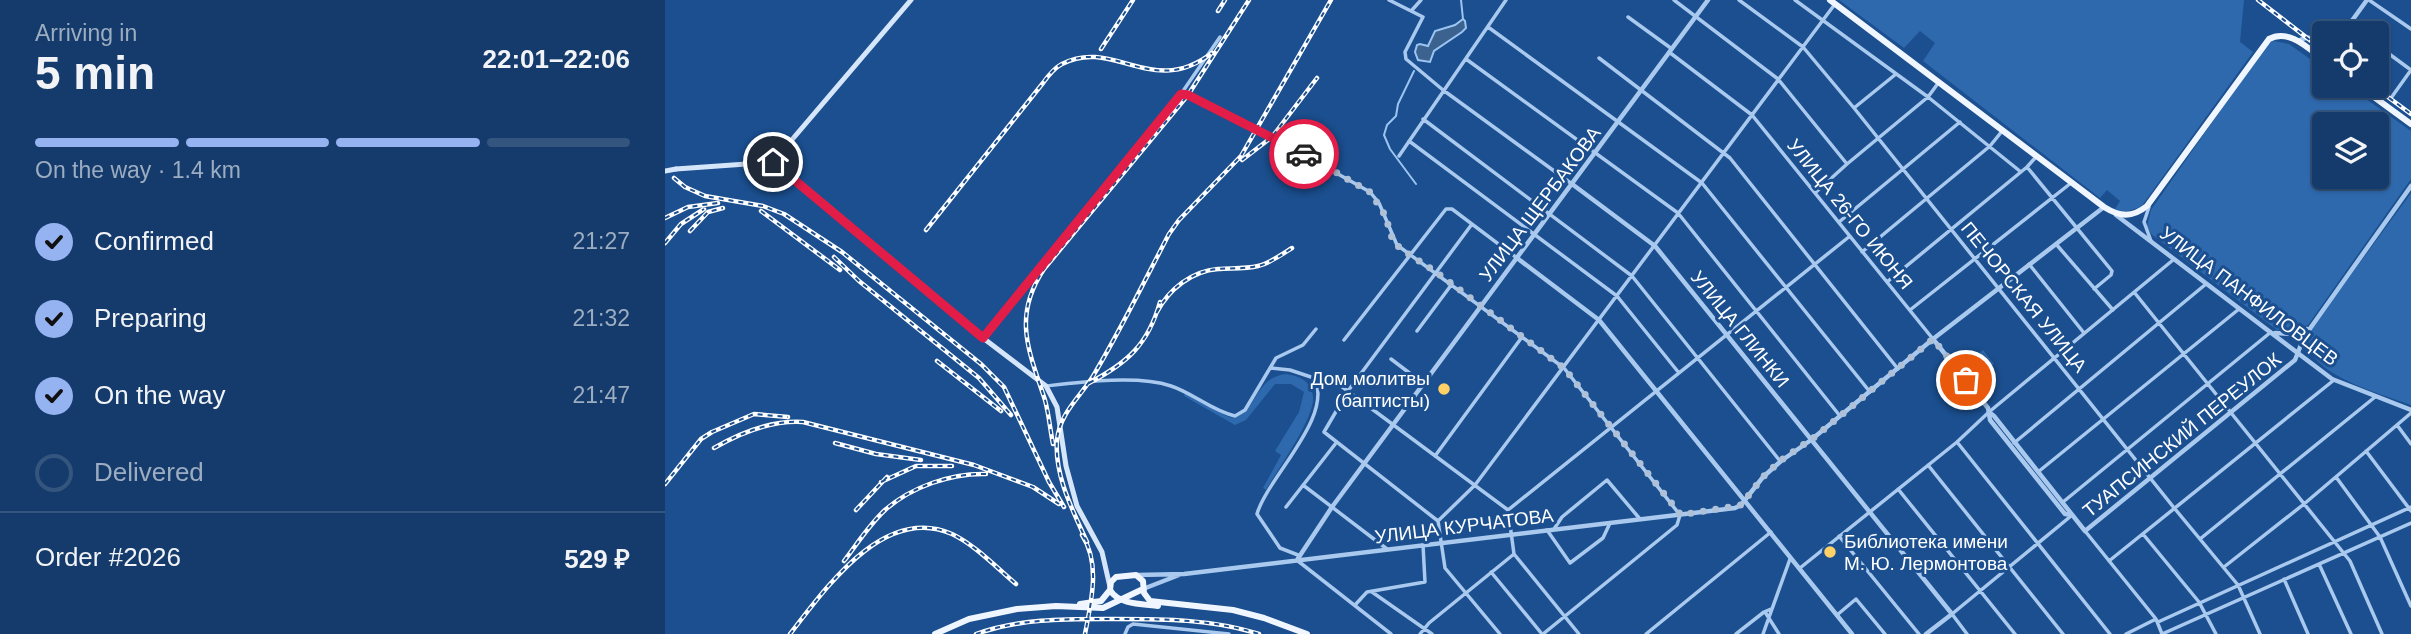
<!DOCTYPE html>
<meta charset="utf-8">
<style>
body{margin:0;font-family:Arial,sans-serif;background:#1d4271;color:#f1f3f6;height:100vh;display:flex;flex-direction:column;font-size:26px;white-space:nowrap}
*{box-sizing:border-box;margin:0}
p{font-size:23px;color:#9dadc1}
.icon{flex:none;width:38px;height:38px;fill:none;stroke:currentColor;stroke-width:2;stroke-linecap:round;stroke-linejoin:round}
.map{position:relative;flex:1;overflow:hidden}
.details{display:flex;flex-direction:column;background:#143b6b;width:665px}
.details>*{flex:none}
.controls{position:absolute;left:1647px;top:21px;display:grid;gap:14px}
.controls a{display:grid;place-items:center;width:77px;height:77px;border-radius:7px;background:#143b6b;box-shadow:0 2px 5px #0004,0 0 0 2px #33557e;font-size:35px}
.pin{position:absolute;display:grid;place-items:center;width:60px;height:60px;color:#fff;margin:-30px;border:4px solid #fff;border-radius:50%;box-shadow:0 2px 7px #0007}
.courier{position:absolute;display:grid;place-items:center;width:70px;height:70px;margin:-35px;border:5px solid #e11d48;border-radius:50%;background:#fff;color:#222;box-shadow:0 2px 9px #0007}
.head em{font-style:normal;font-weight:800}
.head div{display:flex;flex-direction:column-reverse}
.head{display:flex;align-items:center;justify-content:space-between;height:119px;padding:0 35px}
h1{font-size:46px;font-weight:800;line-height:52px}
.bar{display:grid;grid-template-columns:repeat(4,1fr);gap:10px 7px;align-content:center;height:84px;padding:0 35px}
.bar i{height:9px;border-radius:5px;background:#33557e}
.bar .active{background:#95b2f1}
.bar p{grid-column:span 4}
.line{display:flex;align-items:center;gap:18px;padding:0 35px;border-top:2px solid #33557e}
.line div{flex:1}
ol{padding:0 35px;list-style:none}
li{display:flex;align-items:center;gap:21px;height:77px}
li p{margin-inline-start:auto}
li .icon{padding:7px;border-radius:50%;background:#95b2f1;color:#111;stroke-width:4}
li:last-child{color:#9dadc1}
li i{width:38px;height:38px;border:4px solid #33557e;border-radius:50%}
main{display:flex;flex:1;min-height:0}
.map>svg:first-child{display:block}
.green{fill:#2e69ad;fill-rule:evenodd}
.water{fill:#3c6290;stroke:#9cc4f0;stroke-width:2}
.lines{fill:none;stroke-linecap:round;stroke-linejoin:round}
.stream{stroke:#9cc4f0;stroke-width:2}
.minor{stroke:#a9c9ee;stroke-width:3.5}
.tertiary{stroke:#a9c9ee;stroke-width:4.5}
.secondary{stroke:#d6e6fa;stroke-width:5}
.primary{stroke:#f0f6ff;stroke-width:6}
.rail-casing{stroke:#fff;stroke-width:4.5}
.rail{stroke:#1b4f8f;stroke-width:2;stroke-dasharray:5;stroke-linecap:butt}
.secondary-bridge{stroke:#d6e6fa;stroke-width:5}
.done{stroke:#afc1d8;stroke-width:7;stroke-dasharray:0 12.6}
.route{stroke:#e11d48;stroke-width:9}
.poi-dot{fill:#ffd166;stroke:#1b4f8f;stroke-width:2.5}
.labels{text-anchor:middle;dominant-baseline:central;stroke-width:6;stroke-linejoin:round;paint-order:stroke}
.street-label{font-size:19px;fill:#fff;stroke:#1b4f8f}
.poi-label{font-size:19px;fill:#fff;stroke:#1b4f8f;text-anchor:end}
</style>
<main>
<section class="details">
<div class="head"><div><h1>5 min</h1><p>Arriving in</p></div><em>22:01–22:06</em></div>
<div class="bar"><i class="active"></i><i class="active"></i><i class="active"></i><i></i><p>On the way · 1.4 km</p></div>
<ol>
<li><svg class="icon" aria-label="check" viewBox="0 0 24 24"><path d="M5 12l5 5 9-10"/></svg>Confirmed<p>21:27</p></li>
<li><svg class="icon" aria-label="check" viewBox="0 0 24 24"><path d="M5 12l5 5 9-10"/></svg>Preparing<p>21:32</p></li>
<li><svg class="icon" aria-label="check" viewBox="0 0 24 24"><path d="M5 12l5 5 9-10"/></svg>On the way<p>21:47</p></li>
<li><i></i>Delivered</li>
</ol>
<div class="line" style="height:91px"><div>Order #2026</div><b>529 ₽</b></div>
</section>
<div class="map">
<svg width="1746" height="634" viewBox="0 0 1746 634">
<rect width="100%" height="100%" fill="#1b4f8f"/>
<path class="green" d="M 1174,0 L 1579,0 L 1575,42 L 1588,52 L 1476,207 L 1460,212 L 1450,209 L 1455,201 L 1442,190 L 1435,198 L 1258,61 L 1270,43 L 1255,31 L 1239,48 Z
M 1609,41 L 1624,44 L 1659,69 L 1659,86 L 1683,86 L 1746,131 L 1746,179 L 1643,325 L 1626,331 L 1612,330 L 1486,234 L 1482,226 L 1486,210 L 1603,42 ZM 1659,124 L 1712,124 L 1712,177 L 1659,177 Z
M 1746,193 L 1746,405 C 1719,395 1660,379 1646,352 C 1642,345 1644,338 1645,331 Z
M 1318,350 L 1329,364 L 1312,378 L 1300,364 Z
M 621,374 C 634,376 647,381 648,397 C 650,418 612,470 601,490 L 598,488 L 616,455 L 610,451 L 634,412 L 639,392 L 626,384 L 610,384 L 581,420 L 570,425 L 519,396 L 520,393 L 564,417 L 570,418 C 594,407 590,378 621,374 Z"/>
<path class="water" d="M 798,19 L 800,21 L 801,28 L 797,32 L 769,51 L 765,62 L 753,60 L 750,52 L 752,45 L 755,44 L 763,46 L 770,31 L 790,25 Z"/>
<g class="lines">
<path class="stream" d="M 796,0 L 798,19
M 749,71 L 733,104 L 731,116 L 722,125 L 719,135 L 725,149 L 751,184"/>
<path class="minor" d="M 724,0 L 758,17 L 740,52 L 741,59 L 778,90 L 907,184
M 1009,0 L 1113,79 L 1182,164
M 1074,0 L 1138,47 L 1189,108 L 1510,509 L 1573,585 L 1595,634
M 1130,0 L 1263,97 L 1356,172
M 1704,0 L 1746,29
M 747,10 L 756,0
M 963,17 L 1007,49
M 1684,25 L 1695,33
M 823,27 L 1037,183 L 1205,392
M 555,37 L 516,94 L 523,95 L 593,129 L 705,192 L 714,203 L 732,245 L 899,368 L 1015,515 L 1012,525 L 878,634
M 1712,45 L 1746,70
M 1004,52 L 1087,115 L 1268,339
M 934,58 L 1065,158 L 1233,369
M 801,59 L 1013,213 L 1175,416
M 1726,98 L 1746,70
M 1189,108 L 1231,74
M 758,119 L 967,276 L 1115,461
M 744,141 L 952,296 L 1014,373
M 734,156 L 841,0
M 1362,167 L 1447,271 L 1446,275 L 1429,289
M 1151,192 L 1182,164 L 1263,97 L 1274,82
M 1484,207 L 1479,222 L 1486,241
M 1174,222 L 1295,122
M 807,224 L 683,391 L 659,432 L 773,521 L 780,568 L 835,634
M 1391,244 L 1448,310
M 1197,252 L 1325,146 L 1338,130
M 1364,264 L 1419,333
M 1222,282 L 1362,167 L 1371,157
M 1469,292 L 1685,561 L 1717,634
M 1245,310 L 1406,183
M 752,331 L 787,284
M 679,340 L 781,209 L 787,209 L 852,258
M 726,359 L 759,384
M 606,368 L 625,370 L 649,378 C 670,416 602,478 592,514 L 615,548 L 633,555
M 381,386 C 416,382 473,375 506,386 C 528,393 547,411 570,416 L 580,410 L 611,358 L 638,345 L 651,329
M 676,386 L 843,510 L 849,554 L 914,634
M 1732,425 L 1746,444
M 1292,442 L 1445,634
M 1349,443 L 1541,284
M 1701,451 L 1746,511
M 770,456 L 857,337
M 1263,465 L 1398,634
M 1373,472 L 1574,309
M 1671,477 L 1715,537 L 1746,606
M 638,485 L 722,549
M 1233,489 L 1350,634
M 1398,502 L 1606,332
M 621,507 L 671,443
M 843,510 L 1185,236
M 773,521 L 810,485 L 1170,4
M 889,529 L 897,517 L 942,480 L 975,519
M 882,530 L 905,563 L 938,538 L 945,523
M 1420,531 L 1491,619 L 1497,634
M 1478,534 L 1534,602 L 1551,634
M 1174,536 L 1254,634
M 1535,539 L 1710,397
M 633,561 L 726,634
M 1444,561 L 1669,380
M 1654,564 L 1686,634
M 1559,567 L 1639,504 L 1746,413
M 1135,568 L 1292,442 L 1324,412 L 1508,260
M 826,572 L 877,634
M 1619,579 L 1643,634
M 707,592 L 767,634
M 690,605 L 702,592 L 760,582 L 758,545
M 1100,612 L 1114,634
M 1172,615 L 1191,599 L 1220,634
M 1493,622 L 1746,507
M 460,634 L 463,627 L 468,624 L 564,634
M 755,634 L 764,623 L 849,554
M 981,634 L 1106,532
M 1071,634 L 1099,612 L 1106,609
M 1098,634 L 1125,559
M 1302,634 L 1287,614 L 1406,516
M 1461,634 L 1491,619
M 1497,634 L 1746,523"/>
<path class="tertiary" d="M 1678,33 L 1702,0
M 1634,41 C 1643,34 1650,40 1659,42
M 907,184 L 990,246 L 1287,614 L 1261,634
M 1451,215 L 1667,379 L 1746,410
M 852,258 L 934,320 L 1187,634
M 1610,333 L 1627,334 L 1642,329
M 318,338 L 516,94
M 1268,339 L 1323,408 L 1325,420 L 1400,514 L 1407,515
M 1324,412 L 1329,416 L 1420,531 L 1630,360 L 1639,337 L 1746,186
M 632,560 L 667,507 L 1043,0
M 472,575 L 519,574 L 1070,508 L 1076,505 L 1098,477 L 1116,461 L 1146,440 L 1268,339 L 1439,207
M 478,589 L 514,575"/>
<path class="secondary" d="M 108,162 L 318,338 L 381,386 L 392,407 L 401,466 L 412,506 L 437,552 L 445,587
M 108,162 L 246,0
M 11,169 L 108,162"/>
<path class="primary" d="M 1165,0 L 1439,207 C 1455,217 1467,218 1482,206 L 1604,39 C 1624,28 1644,49 1659,60
M 1694,86 L 1746,124
M 415,604 L 436,601 L 445,590
M 493,606 C 477,604 454,605 445,590 L 446,582 L 451,577 L 471,575 L 478,581 L 479,593 L 485,601 L 568,610 L 599,618 L 642,634
M 270,634 L 304,619 L 352,609 L 391,606 L 438,608 L 478,589"/>
<g class="rail-casing">
<path id="rail" d="M 1593,0 L 1659,51
M 553,11 L 560,0
M 436,49 L 468,0
M 1708,86 L 1746,114
M 577,160 L 607,137 L 652,78
M 9,178 L 20,187 L 40,196 L 98,206 L 119,214 L 177,252 L 316,364 L 339,387 L 384,482 L 399,507
M 96,211 L 175,270
M 0,218 L 23,207 L 53,203
M 261,230 L 378,83 C 383,76 389,68 397,64 C 449,37 487,99 547,53
M 25,231 L 43,212 L 58,208
M 0,243 L 16,224 L 39,209
M 169,257 L 194,281 L 314,378 L 346,415
M 492,312 C 504,289 527,271 553,269 C 566,268 580,269 593,266 C 605,263 616,255 627,248
M 272,361 L 336,411
M 424,383 C 462,363 483,345 495,302
M 170,443 L 211,454 L 256,460
M 388,444 C 385,429 384,415 380,400 C 364,351 347,317 379,269 L 523,95 L 584,0
M 49,448 C 75,433 108,420 138,422 L 309,465 L 368,487 L 394,504
M 216,482 L 251,466 L 287,466
M 0,484 L 36,439 L 47,432 L 89,414 L 123,417
M 191,510 L 222,477
M 417,535 C 436,564 426,602 420,634
M 422,542 C 408,511 389,475 392,440 C 395,411 418,395 431,371 C 457,327 480,280 504,234 L 514,220 L 576,156 L 666,0
M 179,561 C 192,544 204,525 220,510 C 246,487 286,473 321,474
M 125,634 C 161,588 219,504 287,534 C 310,545 331,567 351,584
M 311,634 C 356,618 403,619 450,619 C 498,619 547,619 594,634"/>
</g>
<use href="#rail" class="rail"/>
<path class="secondary-bridge" d="M 0,171 L 11,169"/>
</g>
<g class="lines">
<path class="done" d="M 639,154 L 705,192 L 720,215 L 728,241 L 736,249 L 771,272 L 899,368 L 1016,515 L 1076,505 L 1098,477 L 1115,461 L 1151,436 L 1268,339 L 1301,380"/>
<path class="route" d="M 108,162 L 318,338 L 516,94 L 523,95 L 639,154"/>
</g>
<g class="poi-dot">
<circle cx="779" cy="389" r="7"/>
<circle cx="1165" cy="552" r="7"/>
</g>
<g class="labels">
<g class="street-label">
<text transform="translate(875 204) rotate(-53)">УЛИЦА ЩЕРБАКОВА</text>
<text transform="translate(1185 214) rotate(51)">УЛИЦА 26-ГО ИЮНЯ</text>
<text transform="translate(1584 296) rotate(37)">УЛИЦА ПАНФИЛОВЦЕВ</text>
<text transform="translate(1359 297) rotate(51)">ПЕЧОРСКАЯ УЛИЦА</text>
<text transform="translate(1075 329) rotate(51)">УЛИЦА ГЛИНКИ</text>
<text transform="translate(1517 435) rotate(-39)">ТУАПСИНСКИЙ ПЕРЕУЛОК</text>
<text transform="translate(799 526) rotate(-7)">УЛИЦА КУРЧАТОВА</text>
</g>
<g class="poi-label">
<text x="765" y="378">Дом молитвы<tspan x="765" dy="22">(баптисты)</tspan></text>
<text x="1179" y="541" text-anchor="start">Библиотека имени<tspan x="1179" dy="22">М. Ю. Лермонтова</tspan></text>
</g>
</g>
</svg>
<div class="controls">
<a><svg class="icon" aria-label="locate" viewBox="0 0 24 24"><circle cx="12" cy="12" r="6"/><path d="M12 2v4M12 18v4M2 12h4M18 12h4"/></svg></a>
<a><svg class="icon" aria-label="layers" viewBox="0 0 24 24"><path d="M12 4l9 5-9 5-9-5zM3 14l9 5 9-5"/></svg></a>
</div>
<div class="pin" style="left:1301px;top:380px;background:#ea580c"><svg class="icon" aria-label="bag" viewBox="0 0 24 24"><path d="M5 8h14l-1 12H6zM9 8a3 3 0 0 1 6 0"/></svg></div>
<div class="pin" style="left:108px;top:162px;background:#1f2937"><svg class="icon" aria-label="home" viewBox="0 0 24 24"><path d="M3 11l9-7 9 7M6 9v11h12V9"/></svg></div>
<div class="courier" style="left:639px;top:154px"><svg class="icon" aria-label="car" viewBox="0 0 24 24"><path d="M5 17H2v-5l4-1 3-4h7l3 4 3 1v5h-3M9 17h6M6 11h13"/><circle cx="7" cy="17" r="2"/><circle cx="17" cy="17" r="2"/></svg></div>
</div>
</main>
